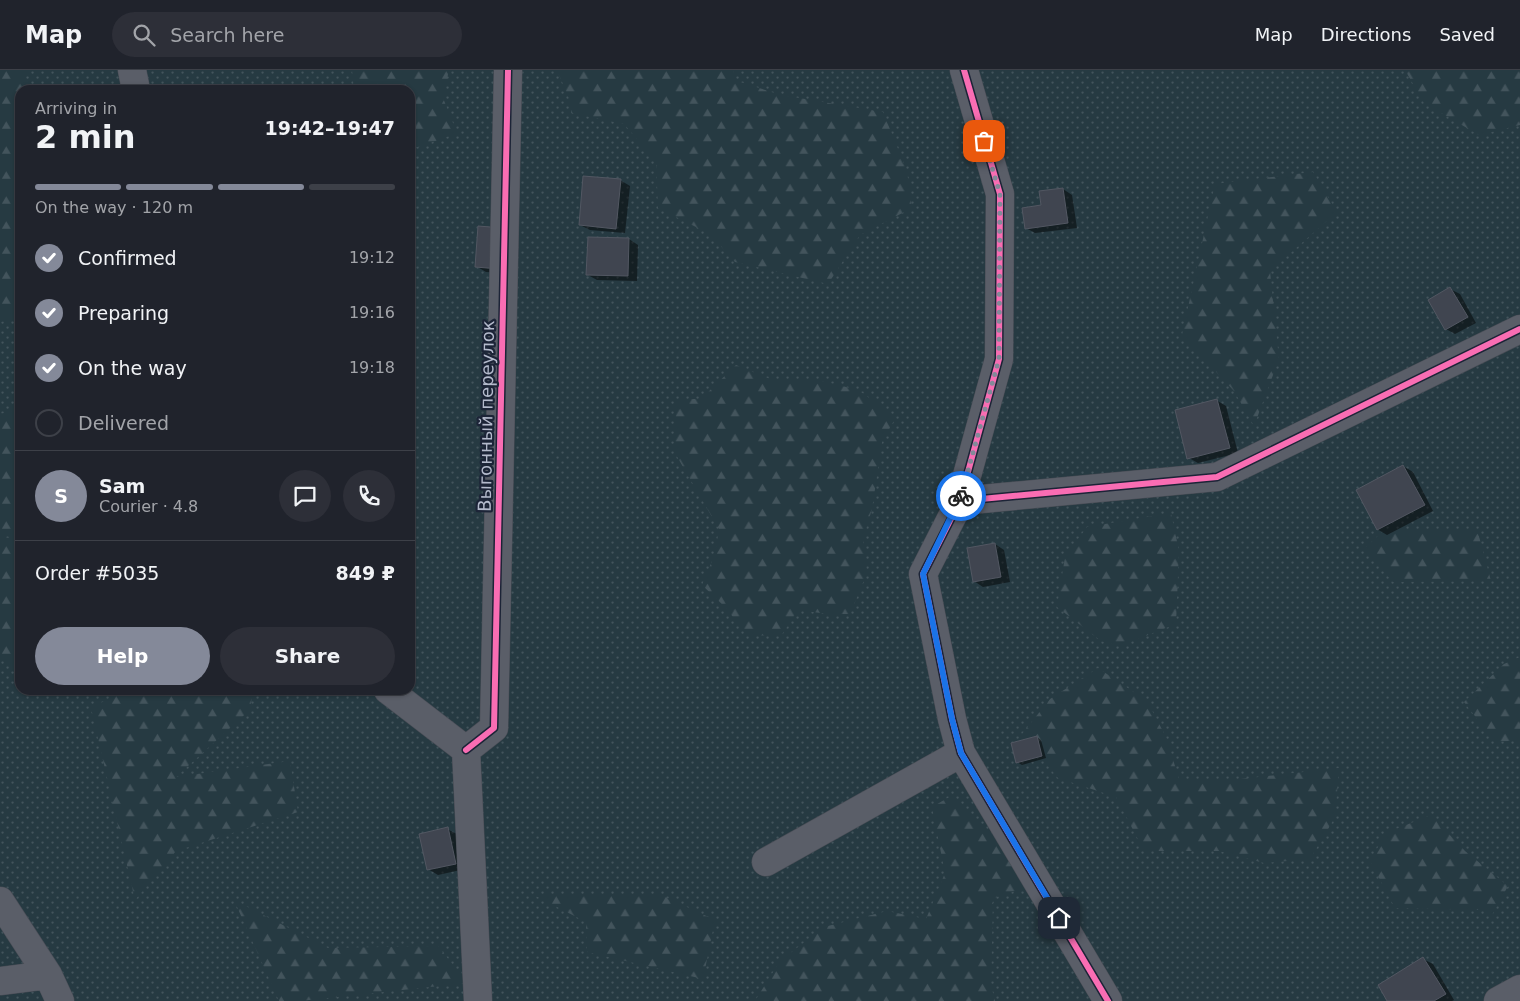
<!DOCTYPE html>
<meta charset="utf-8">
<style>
body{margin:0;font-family:"DejaVu Sans",sans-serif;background:#2d2f38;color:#f1f3f6;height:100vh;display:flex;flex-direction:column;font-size:19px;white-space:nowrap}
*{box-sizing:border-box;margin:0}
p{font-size:16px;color:#a2a4a9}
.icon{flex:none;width:28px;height:28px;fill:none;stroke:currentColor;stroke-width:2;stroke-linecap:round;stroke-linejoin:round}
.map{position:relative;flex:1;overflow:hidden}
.side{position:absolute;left:15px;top:15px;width:400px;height:610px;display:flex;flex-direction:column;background:#20232c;border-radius:15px;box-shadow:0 1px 4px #0004,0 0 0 1px #3d4048}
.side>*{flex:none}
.pin{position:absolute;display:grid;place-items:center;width:42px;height:42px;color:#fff;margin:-21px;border-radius:10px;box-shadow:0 2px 8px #0006}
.courier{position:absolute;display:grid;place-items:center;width:50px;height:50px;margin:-25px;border:4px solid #1a73e8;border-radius:50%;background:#fff;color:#222;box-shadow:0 1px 6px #0007}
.summary em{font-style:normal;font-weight:800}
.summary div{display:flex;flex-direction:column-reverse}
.summary{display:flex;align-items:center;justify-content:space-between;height:85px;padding:0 20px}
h1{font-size:32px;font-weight:800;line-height:38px}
.bar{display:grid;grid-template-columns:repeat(4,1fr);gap:8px 5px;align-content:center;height:60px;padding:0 20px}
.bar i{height:6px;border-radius:4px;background:#3d4048}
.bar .selected{background:#848999}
.bar p{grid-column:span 4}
.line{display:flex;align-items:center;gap:12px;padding:0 20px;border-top:1px solid #3d4048}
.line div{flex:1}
.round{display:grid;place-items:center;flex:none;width:52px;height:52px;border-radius:26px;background:#2d2f38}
ol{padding:0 20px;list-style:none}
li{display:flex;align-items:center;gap:15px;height:55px}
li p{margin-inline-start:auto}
li .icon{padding:5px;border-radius:50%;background:#848999;color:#fff;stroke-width:4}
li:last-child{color:#a2a4a9}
li i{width:28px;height:28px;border:2px solid #3d4048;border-radius:50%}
.action{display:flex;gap:10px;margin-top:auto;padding:10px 20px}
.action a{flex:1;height:58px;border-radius:30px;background:#848999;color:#fff;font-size:20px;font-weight:800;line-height:58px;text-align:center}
.action a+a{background:#2d2f38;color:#f1f3f6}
header{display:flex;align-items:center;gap:30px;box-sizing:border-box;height:70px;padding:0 25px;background:#20232c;border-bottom:1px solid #3d4048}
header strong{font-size:24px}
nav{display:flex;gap:28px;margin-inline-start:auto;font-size:18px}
.search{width:350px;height:45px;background:#2d2f38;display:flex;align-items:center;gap:12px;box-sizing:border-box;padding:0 18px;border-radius:28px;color:#a2a4a9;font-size:19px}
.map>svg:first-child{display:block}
.grass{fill:url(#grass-dots);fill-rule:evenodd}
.forest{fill:url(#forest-firs)}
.shadow{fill:#0007}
.building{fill:#404550;stroke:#525762}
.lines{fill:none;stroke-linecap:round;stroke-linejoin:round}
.minor-casing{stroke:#484c55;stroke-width:29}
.minor{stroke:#5a5e68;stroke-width:28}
.cycleway-casing{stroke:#1c2437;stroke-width:9}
.cycleway{stroke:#f96db3;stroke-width:6}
.done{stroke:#848999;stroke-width:5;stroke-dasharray:0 9}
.route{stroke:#1a73e8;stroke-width:6}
.labels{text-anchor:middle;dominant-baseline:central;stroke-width:4.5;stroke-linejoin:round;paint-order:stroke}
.street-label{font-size:18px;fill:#b4bacc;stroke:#1c2437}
</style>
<header>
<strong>Map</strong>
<div class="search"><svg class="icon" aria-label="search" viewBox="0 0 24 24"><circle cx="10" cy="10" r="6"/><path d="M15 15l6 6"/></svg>Search here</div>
<nav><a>Map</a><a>Directions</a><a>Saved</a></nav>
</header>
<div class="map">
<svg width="1520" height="931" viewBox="0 0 1520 931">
<defs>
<pattern id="grass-dots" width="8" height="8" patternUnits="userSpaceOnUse" patternTransform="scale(1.25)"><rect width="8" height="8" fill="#263a42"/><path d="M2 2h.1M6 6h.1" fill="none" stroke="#43545c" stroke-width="1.8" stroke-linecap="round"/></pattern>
<pattern id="forest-firs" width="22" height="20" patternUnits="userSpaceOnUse" patternTransform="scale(1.25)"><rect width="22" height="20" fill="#263a42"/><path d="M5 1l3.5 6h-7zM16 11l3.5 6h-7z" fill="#43545c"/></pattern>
</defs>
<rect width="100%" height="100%" fill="#2a2f3b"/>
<path class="grass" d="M 0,0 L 1520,0 L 1520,931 L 0,931 ZM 20,20 L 410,20 L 410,620 L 20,620 Z"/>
<path class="forest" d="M 0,0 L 24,0 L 25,20 L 20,20 L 20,247 L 0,252 Z
M 352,0 L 449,0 L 443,28 L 457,63 L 419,77 L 410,76 L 410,20 L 354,20 Z
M 557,0 L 733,0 L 737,11 L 781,25 L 883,42 L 907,101 L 912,138 L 860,165 L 828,214 L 735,192 L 710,164 L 658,138 L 656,91 L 624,54 L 571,43 L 571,33 Z
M 1405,0 L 1520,0 L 1520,55 L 1479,65 L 1424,33 Z
M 1313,102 L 1337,142 L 1270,201 L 1279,289 L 1254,356 L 1234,321 L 1182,265 L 1215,114 Z
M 736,295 L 775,311 L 818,310 L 858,320 L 896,347 L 882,372 L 872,439 L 863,469 L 867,503 L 850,544 L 828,544 L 798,540 L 781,566 L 747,565 L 725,537 L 702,515 L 715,484 L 719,459 L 675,383 L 676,329 L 701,329 Z
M 20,339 L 20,466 L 0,465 L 0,344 Z
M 1171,443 L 1179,481 L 1176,554 L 1120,576 L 1101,571 L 1057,537 L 1065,487 L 1087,457 Z
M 1477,459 L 1491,511 L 1393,512 L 1364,479 L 1383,461 Z
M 0,467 L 20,469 L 20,595 L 10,594 L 0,589 Z
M 1520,587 L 1520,670 L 1495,672 L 1464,632 L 1504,594 Z
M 1098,598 L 1147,631 L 1166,667 L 1179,709 L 1223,711 L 1339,698 L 1335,747 L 1310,789 L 1264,793 L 1219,781 L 1144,781 L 1116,727 L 1058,708 L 1022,664 L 1050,629 Z
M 125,620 L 253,620 L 250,640 L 176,707 L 290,691 L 298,742 L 176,781 L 135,830 L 91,638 Z
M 953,725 L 1007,781 L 1025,818 L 993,828 L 991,915 L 995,931 L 755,931 L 780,891 L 824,857 L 887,841 L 926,849 L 945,803 L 932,737 Z
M 1431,745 L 1465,781 L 1508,816 L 1492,845 L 1484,840 L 1395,838 L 1370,791 L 1386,763 Z
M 534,825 L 661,825 L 715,850 L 703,909 L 587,882 L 586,852 Z
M 234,830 L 328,878 L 438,876 L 467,913 L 300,931 L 279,931 Z"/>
<path class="shadow" d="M 620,110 L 630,116 L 625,163 L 590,160 L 580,155 Z
M 1063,119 L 1072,125 L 1077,158 L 1035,163 L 1026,158 L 1043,136 Z
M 479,158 L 509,203 L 486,202 L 476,196 Z
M 629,169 L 638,175 L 637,211 L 597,210 L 588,205 Z
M 1450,219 L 1460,224 L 1476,253 L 1455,264 L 1446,259 Z
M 1216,330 L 1226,336 L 1238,383 L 1198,393 L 1189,388 Z
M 1403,396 L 1413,402 L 1433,441 L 1387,465 L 1377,459 Z
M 995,474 L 1004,480 L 1010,512 L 983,517 L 974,511 Z
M 1037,667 L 1041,670 L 1046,688 L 1022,695 L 1017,692 Z
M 447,759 L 457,764 L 465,799 L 438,805 L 428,799 Z
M 1423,889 L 1433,894 L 1454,930 L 1452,931 L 1389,931 Z"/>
<path class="building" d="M 583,106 L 621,109 L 616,159 L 579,155 Z
M 1063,118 L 1068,153 L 1025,159 L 1022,138 L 1041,135 L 1039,121 Z
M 478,156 L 503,158 L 500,199 L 475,197 Z
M 588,167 L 629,168 L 628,206 L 586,205 Z
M 1450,217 L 1468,247 L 1445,260 L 1428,230 Z
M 1217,329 L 1230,378 L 1187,389 L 1175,340 Z
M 1403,395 L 1425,435 L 1377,460 L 1356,420 Z
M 995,473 L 1001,507 L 973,512 L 967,478 Z
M 1037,666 L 1042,686 L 1016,693 L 1011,673 Z
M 448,757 L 456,794 L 427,800 L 419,764 Z
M 1423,887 L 1446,924 L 1434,931 L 1387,931 L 1378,915 Z"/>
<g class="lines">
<g class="minor-casing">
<path id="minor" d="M 132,0 L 136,20
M 964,0 L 1000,124 L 999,289 L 960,431 L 923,504 L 952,649 L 961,683 L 1108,931
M 960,431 L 1217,407 L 1520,259
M 388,620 L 466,680
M 466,680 L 494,658 L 508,0
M 466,680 L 478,931
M 766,792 L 961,683
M 0,831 L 48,905 L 60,931
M 0,911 L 48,905
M 1498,931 L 1520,919"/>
</g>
<use href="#minor" class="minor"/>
<g class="cycleway-casing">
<path id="cycleway" d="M 964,0 L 1000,124 L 999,289 L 960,431 L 923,504 L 952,649 L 961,683 L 1108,931
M 960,431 L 1217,407 L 1520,259
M 466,680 L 494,658 L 508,0"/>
</g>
<use href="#cycleway" class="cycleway"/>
</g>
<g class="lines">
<path class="done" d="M 961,426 L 999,289 L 1000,124 L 984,71"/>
<path class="route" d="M 961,426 L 923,504 L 952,649 L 961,683 L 1059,848"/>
</g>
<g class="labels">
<g class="street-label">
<text transform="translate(486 346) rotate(-89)">Выгонный переулок</text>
</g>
</g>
</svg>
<div class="pin" style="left:984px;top:71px;background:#ea580c"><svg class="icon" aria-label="bag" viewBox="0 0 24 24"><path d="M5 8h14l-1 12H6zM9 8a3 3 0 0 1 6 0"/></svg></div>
<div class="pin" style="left:1059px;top:848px;background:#1f2937"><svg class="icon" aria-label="home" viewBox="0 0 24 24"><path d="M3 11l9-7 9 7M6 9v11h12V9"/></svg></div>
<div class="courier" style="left:961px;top:426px"><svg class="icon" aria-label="bike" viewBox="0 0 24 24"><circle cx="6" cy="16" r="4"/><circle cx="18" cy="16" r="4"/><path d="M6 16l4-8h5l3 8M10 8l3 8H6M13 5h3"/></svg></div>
<section class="side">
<div class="summary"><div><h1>2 min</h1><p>Arriving in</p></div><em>19:42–19:47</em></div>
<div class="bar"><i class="selected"></i><i class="selected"></i><i class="selected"></i><i></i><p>On the way · 120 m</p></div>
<ol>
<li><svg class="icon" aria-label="check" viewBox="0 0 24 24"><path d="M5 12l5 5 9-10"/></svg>Confirmed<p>19:12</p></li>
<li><svg class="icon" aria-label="check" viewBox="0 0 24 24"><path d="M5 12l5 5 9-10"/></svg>Preparing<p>19:16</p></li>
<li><svg class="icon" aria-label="check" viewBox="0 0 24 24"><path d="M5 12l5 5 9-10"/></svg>On the way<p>19:18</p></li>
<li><i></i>Delivered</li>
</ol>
<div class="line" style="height:90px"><b class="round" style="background:#848999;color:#fff">S</b><div><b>Sam</b><p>Courier · 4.8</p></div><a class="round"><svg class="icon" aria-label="chat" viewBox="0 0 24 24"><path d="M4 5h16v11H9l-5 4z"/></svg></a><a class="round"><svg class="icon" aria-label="phone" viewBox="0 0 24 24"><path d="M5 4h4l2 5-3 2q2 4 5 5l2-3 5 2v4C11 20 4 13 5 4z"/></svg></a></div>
<div class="line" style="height:65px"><div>Order #5035</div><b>849 ₽</b></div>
<div class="action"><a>Help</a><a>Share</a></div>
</section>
</div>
